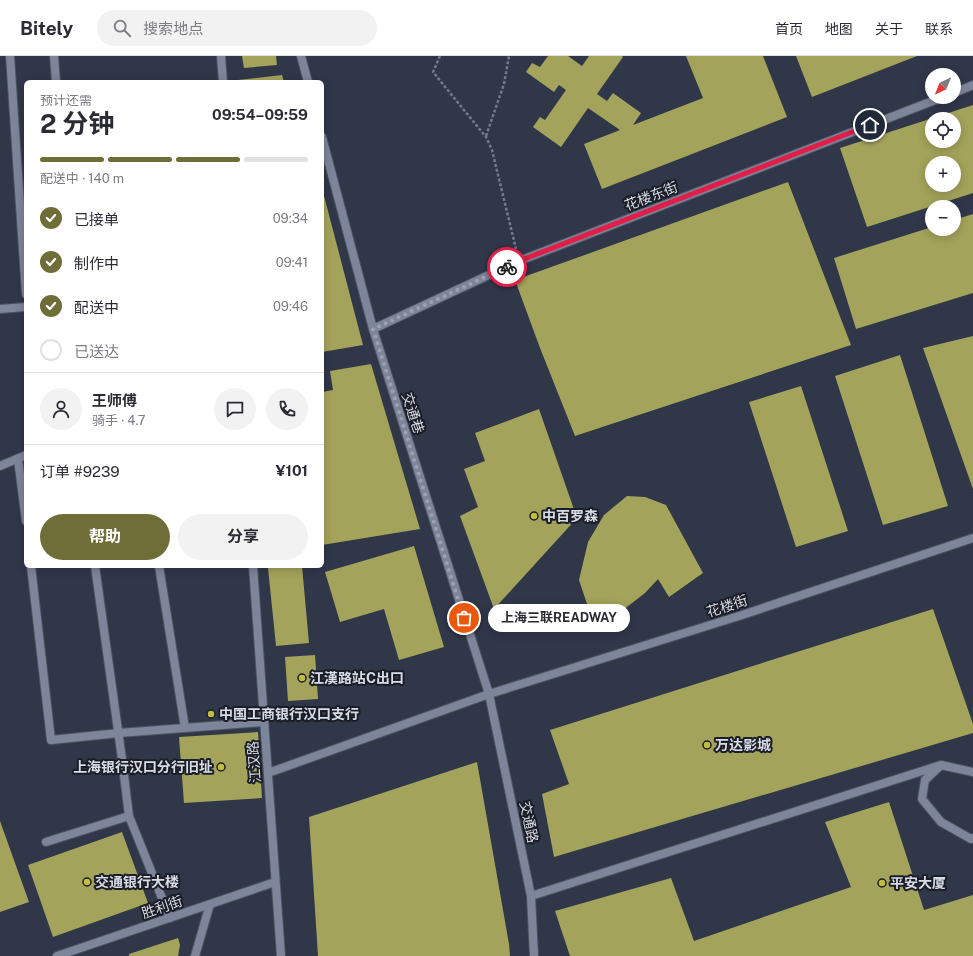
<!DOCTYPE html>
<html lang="zh">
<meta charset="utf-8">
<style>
body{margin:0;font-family:"Public Sans","Noto Sans SC",sans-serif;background:#f2f2f3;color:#2b2b33;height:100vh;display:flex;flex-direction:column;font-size:15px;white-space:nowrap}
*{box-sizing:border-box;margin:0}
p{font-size:13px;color:#7c7c81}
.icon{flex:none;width:22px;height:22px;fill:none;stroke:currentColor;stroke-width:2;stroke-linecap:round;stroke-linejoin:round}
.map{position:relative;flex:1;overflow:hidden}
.drawer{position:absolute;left:24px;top:24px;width:300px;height:488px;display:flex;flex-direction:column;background:#fff;border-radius:6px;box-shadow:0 2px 10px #0003}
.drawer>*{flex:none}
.needle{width:26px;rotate:223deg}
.buttons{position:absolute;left:925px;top:12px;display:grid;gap:8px}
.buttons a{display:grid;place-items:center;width:36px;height:36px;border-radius:50%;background:#fff;box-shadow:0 2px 10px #0003;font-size:20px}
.pin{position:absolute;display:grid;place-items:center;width:34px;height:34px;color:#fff;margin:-17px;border:2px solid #fff;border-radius:50%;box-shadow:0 1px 4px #0007}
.courier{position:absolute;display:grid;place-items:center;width:40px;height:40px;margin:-20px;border:3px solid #e11d48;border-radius:50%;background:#fff;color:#222;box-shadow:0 1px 5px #0007}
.bubble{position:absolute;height:28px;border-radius:14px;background:#fff;box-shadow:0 2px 10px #0003;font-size:13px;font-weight:700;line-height:28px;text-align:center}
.headline em{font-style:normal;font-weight:700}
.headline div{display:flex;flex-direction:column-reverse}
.headline{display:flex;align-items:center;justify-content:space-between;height:68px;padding:0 16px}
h1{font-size:26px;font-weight:700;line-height:30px}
.bar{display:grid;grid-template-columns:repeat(4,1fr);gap:6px 4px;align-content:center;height:48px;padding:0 16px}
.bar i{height:5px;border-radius:3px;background:#e1e1e2}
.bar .selected{background:#6f6d38}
.bar p{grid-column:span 4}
.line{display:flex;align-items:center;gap:10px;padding:0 16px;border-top:1px solid #e1e1e2}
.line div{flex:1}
.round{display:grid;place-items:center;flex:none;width:42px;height:42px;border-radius:21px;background:#f2f2f3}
ol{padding:0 16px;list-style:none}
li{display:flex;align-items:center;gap:12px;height:44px}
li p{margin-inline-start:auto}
li .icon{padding:4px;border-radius:50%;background:#6f6d38;color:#fff;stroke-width:4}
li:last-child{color:#7c7c81}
li i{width:22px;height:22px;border:2px solid #e1e1e2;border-radius:50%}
.primary-button{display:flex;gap:8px;margin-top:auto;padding:8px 16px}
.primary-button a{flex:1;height:46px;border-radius:24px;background:#6f6d38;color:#fff;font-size:16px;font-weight:700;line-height:46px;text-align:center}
.primary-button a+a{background:#f2f2f3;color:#2b2b33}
header{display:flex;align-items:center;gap:24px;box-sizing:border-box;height:56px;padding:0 20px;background:#fff;border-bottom:1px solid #e1e1e2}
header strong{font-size:19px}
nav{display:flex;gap:22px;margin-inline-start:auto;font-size:14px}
.search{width:280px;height:36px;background:#f2f2f3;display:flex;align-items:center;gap:10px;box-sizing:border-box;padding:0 14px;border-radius:22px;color:#7c7c81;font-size:15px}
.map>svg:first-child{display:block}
.building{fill:#a4a35b;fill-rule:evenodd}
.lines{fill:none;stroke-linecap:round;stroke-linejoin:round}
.service-casing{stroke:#4d5362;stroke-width:10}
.pedestrian-casing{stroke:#4d5362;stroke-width:10}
.minor-casing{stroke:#4d5362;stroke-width:10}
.tertiary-casing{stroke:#4d5362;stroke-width:10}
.path{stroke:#747a8a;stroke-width:2.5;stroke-dasharray:3 2;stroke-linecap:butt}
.service{stroke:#7c859a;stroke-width:8}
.pedestrian{stroke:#7c859a;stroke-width:8}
.minor{stroke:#7c859a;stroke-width:8}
.tertiary{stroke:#7c859a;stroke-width:8}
.done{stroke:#9ca2b0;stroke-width:4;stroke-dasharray:0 7.2}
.route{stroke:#e11d48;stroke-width:5}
.poi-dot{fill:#c2bd3f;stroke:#1b1e26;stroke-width:1.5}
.labels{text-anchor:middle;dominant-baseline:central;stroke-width:4;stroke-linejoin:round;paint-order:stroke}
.street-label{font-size:14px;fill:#d7dce7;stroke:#1b1e26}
.poi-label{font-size:14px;font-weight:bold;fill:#d7dce7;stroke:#1b1e26;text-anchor:start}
</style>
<header>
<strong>Bitely</strong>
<div class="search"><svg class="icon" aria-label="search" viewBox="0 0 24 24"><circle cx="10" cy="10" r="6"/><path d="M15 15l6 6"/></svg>搜索地点</div>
<nav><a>首页</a><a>地图</a><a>关于</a><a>联系</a></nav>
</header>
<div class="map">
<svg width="973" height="900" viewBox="0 0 973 900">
<rect width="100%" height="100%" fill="#2f3749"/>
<path class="building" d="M 242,0 L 276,0 L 277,9 L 244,12 Z
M 548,0 L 568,0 L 582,10 L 589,0 L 622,0 L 623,1 L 597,38 L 607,45 L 613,37 L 641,57 L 633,69 L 703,42 L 686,0 L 763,0 L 787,61 L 602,133 L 584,88 L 620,74 L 588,52 L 561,91 L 533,71 L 540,61 L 545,64 L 566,34 L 559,29 L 554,36 L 526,16 L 532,7 L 540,11 Z
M 796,0 L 917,0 L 812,41 Z
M 282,19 L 284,26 L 238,26 L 238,24 Z
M 973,49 L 973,137 L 867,171 L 840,92 ZM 932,63 L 954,63 L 954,85 L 932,85 ZM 932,107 L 954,107 L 954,129 L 932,129 Z
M 788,126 L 851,289 L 575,380 L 540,292 L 515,224 Z
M 322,132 L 363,289 L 322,296 Z
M 973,158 L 973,237 L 856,273 L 834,202 L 932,171 L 932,173 L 954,173 L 954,164 Z
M 973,280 L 973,433 L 923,292 Z
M 900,299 L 948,450 L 883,469 L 835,320 Z
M 371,308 L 420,473 L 322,489 L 322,336 L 333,334 L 330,315 Z
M 801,330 L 848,475 L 796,491 L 749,346 Z
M 539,353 L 577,462 L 494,553 L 460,460 L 478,451 L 464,413 L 485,405 L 475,377 Z
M 627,440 L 645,441 L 666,449 L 703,517 L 669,541 L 658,523 L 645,537 L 623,554 L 604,558 L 587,548 L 579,524 L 588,486 L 604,459 Z
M 414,490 L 444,591 L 399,604 L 384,553 L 340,566 L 325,516 Z
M 289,510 L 302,510 L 309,587 L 276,590 L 268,512 Z
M 933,553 L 973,668 L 973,677 L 554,801 L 542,738 L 569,728 L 550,674 Z
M 315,599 L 318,643 L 288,645 L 285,601 Z
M 258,676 L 262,742 L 184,747 L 179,681 Z
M 477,706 L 509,888 L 510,900 L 318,900 L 309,761 Z
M 889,746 L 924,854 L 973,839 L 973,900 L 570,900 L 555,855 L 671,822 L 694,885 L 851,831 L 825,766 Z
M 0,765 L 29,846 L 0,856 Z
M 122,776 L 148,847 L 53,881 L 28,809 Z
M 178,882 L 180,889 L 178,900 L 129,900 L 129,898 Z"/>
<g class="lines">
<g class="service-casing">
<path id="service" d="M 10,0 L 26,238"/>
</g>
<g class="pedestrian-casing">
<path id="pedestrian" d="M 221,0 L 223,26
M 253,510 L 281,900
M 268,717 L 489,638"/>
</g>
<g class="minor-casing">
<path id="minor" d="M 54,0 L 56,26
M 301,0 L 308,26
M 954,37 L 973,29
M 322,81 L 373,273 L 489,638 L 531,840 L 534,900
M 25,215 L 26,215
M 0,253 L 26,251
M 373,273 L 519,205 L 943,41
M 18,403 L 26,465
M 31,510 L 51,684 L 119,677 L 264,666
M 95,510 L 122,703 L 129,760 L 170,862
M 159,510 L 185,672
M 489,638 L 739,560 L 973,482
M 973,716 L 941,709 L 925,724 L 922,743 L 941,766 L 971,783 L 973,782
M 46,786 L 129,760
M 531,840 L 941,709"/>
</g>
<g class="tertiary-casing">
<path id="tertiary" d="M 0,410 L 26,399
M 57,900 L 275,826
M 195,900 L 210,848"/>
</g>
<path class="path" d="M 440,0 L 433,16 L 486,81 L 492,94 L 516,193
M 486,80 L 504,28 L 509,0"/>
<use href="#service" class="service"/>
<use href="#pedestrian" class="pedestrian"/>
<use href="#minor" class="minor"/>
<use href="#tertiary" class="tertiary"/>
</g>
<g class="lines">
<path class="done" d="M 464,562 L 373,273 L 507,211"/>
<path class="route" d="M 507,211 L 519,205 L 870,69"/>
</g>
<g class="poi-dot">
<circle cx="534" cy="460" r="4"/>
<circle cx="302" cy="622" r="4"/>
<circle cx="211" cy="658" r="4"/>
<circle cx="707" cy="689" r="4"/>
<circle cx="221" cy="711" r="4"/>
<circle cx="87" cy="826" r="4"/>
<circle cx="882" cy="827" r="4"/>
</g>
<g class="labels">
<g class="street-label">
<text transform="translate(651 140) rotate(-21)">花楼东街</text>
<text transform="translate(413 357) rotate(72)">交通巷</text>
<text transform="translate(727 550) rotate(-18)">花楼街</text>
<text transform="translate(254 706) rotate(-94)">江汉路</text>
<text transform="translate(529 766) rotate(78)">交通路</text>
<text transform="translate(162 851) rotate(-19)">胜利街</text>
</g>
<g class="poi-label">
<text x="542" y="460">中百罗森</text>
<text x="310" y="622">江漢路站C出口</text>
<text x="219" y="658">中国工商银行汉口支行</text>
<text x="715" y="689">万达影城</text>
<text x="213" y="711" text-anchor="end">上海银行汉口分行旧址</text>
<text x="95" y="826">交通银行大楼</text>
<text x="890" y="827">平安大厦</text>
</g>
</g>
</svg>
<div class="buttons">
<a><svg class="needle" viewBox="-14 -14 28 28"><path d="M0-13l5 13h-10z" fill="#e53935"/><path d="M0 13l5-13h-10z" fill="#7c7c81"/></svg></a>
<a><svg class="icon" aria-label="locate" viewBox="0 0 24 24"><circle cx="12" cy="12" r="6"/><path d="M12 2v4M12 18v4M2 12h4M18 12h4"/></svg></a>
<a>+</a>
<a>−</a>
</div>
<div class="pin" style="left:464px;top:562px;background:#ea580c"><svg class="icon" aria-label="bag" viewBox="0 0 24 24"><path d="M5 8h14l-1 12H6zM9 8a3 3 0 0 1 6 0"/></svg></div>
<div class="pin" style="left:870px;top:69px;background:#1f2937"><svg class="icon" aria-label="home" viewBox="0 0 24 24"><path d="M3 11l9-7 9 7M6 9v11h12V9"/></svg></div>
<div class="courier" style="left:507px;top:211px"><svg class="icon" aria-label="bike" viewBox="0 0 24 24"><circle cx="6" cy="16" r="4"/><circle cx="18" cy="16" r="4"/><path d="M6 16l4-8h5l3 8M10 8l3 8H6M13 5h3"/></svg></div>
<div class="bubble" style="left:488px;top:548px;width:142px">上海三联READWAY</div>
<section class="drawer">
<div class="headline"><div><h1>2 分钟</h1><p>预计还需</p></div><em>09:54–09:59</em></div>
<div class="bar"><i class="selected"></i><i class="selected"></i><i class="selected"></i><i></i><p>配送中 · 140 m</p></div>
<ol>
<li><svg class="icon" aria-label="check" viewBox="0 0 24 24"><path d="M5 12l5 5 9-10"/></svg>已接单<p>09:34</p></li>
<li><svg class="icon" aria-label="check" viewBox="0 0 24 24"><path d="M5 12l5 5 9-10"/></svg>制作中<p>09:41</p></li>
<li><svg class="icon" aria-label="check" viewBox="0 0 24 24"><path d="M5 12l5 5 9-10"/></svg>配送中<p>09:46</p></li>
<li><i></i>已送达</li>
</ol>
<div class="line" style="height:72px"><a class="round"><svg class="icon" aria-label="person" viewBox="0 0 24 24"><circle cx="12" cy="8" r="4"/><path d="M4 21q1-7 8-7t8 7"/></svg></a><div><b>王师傅</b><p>骑手 · 4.7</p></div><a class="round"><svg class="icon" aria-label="chat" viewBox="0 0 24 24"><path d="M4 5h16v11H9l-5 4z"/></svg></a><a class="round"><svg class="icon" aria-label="phone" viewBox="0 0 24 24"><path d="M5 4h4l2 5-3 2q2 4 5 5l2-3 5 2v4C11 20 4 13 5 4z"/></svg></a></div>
<div class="line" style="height:52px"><div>订单 #9239</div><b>¥101</b></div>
<div class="primary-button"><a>帮助</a><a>分享</a></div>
</section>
</div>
